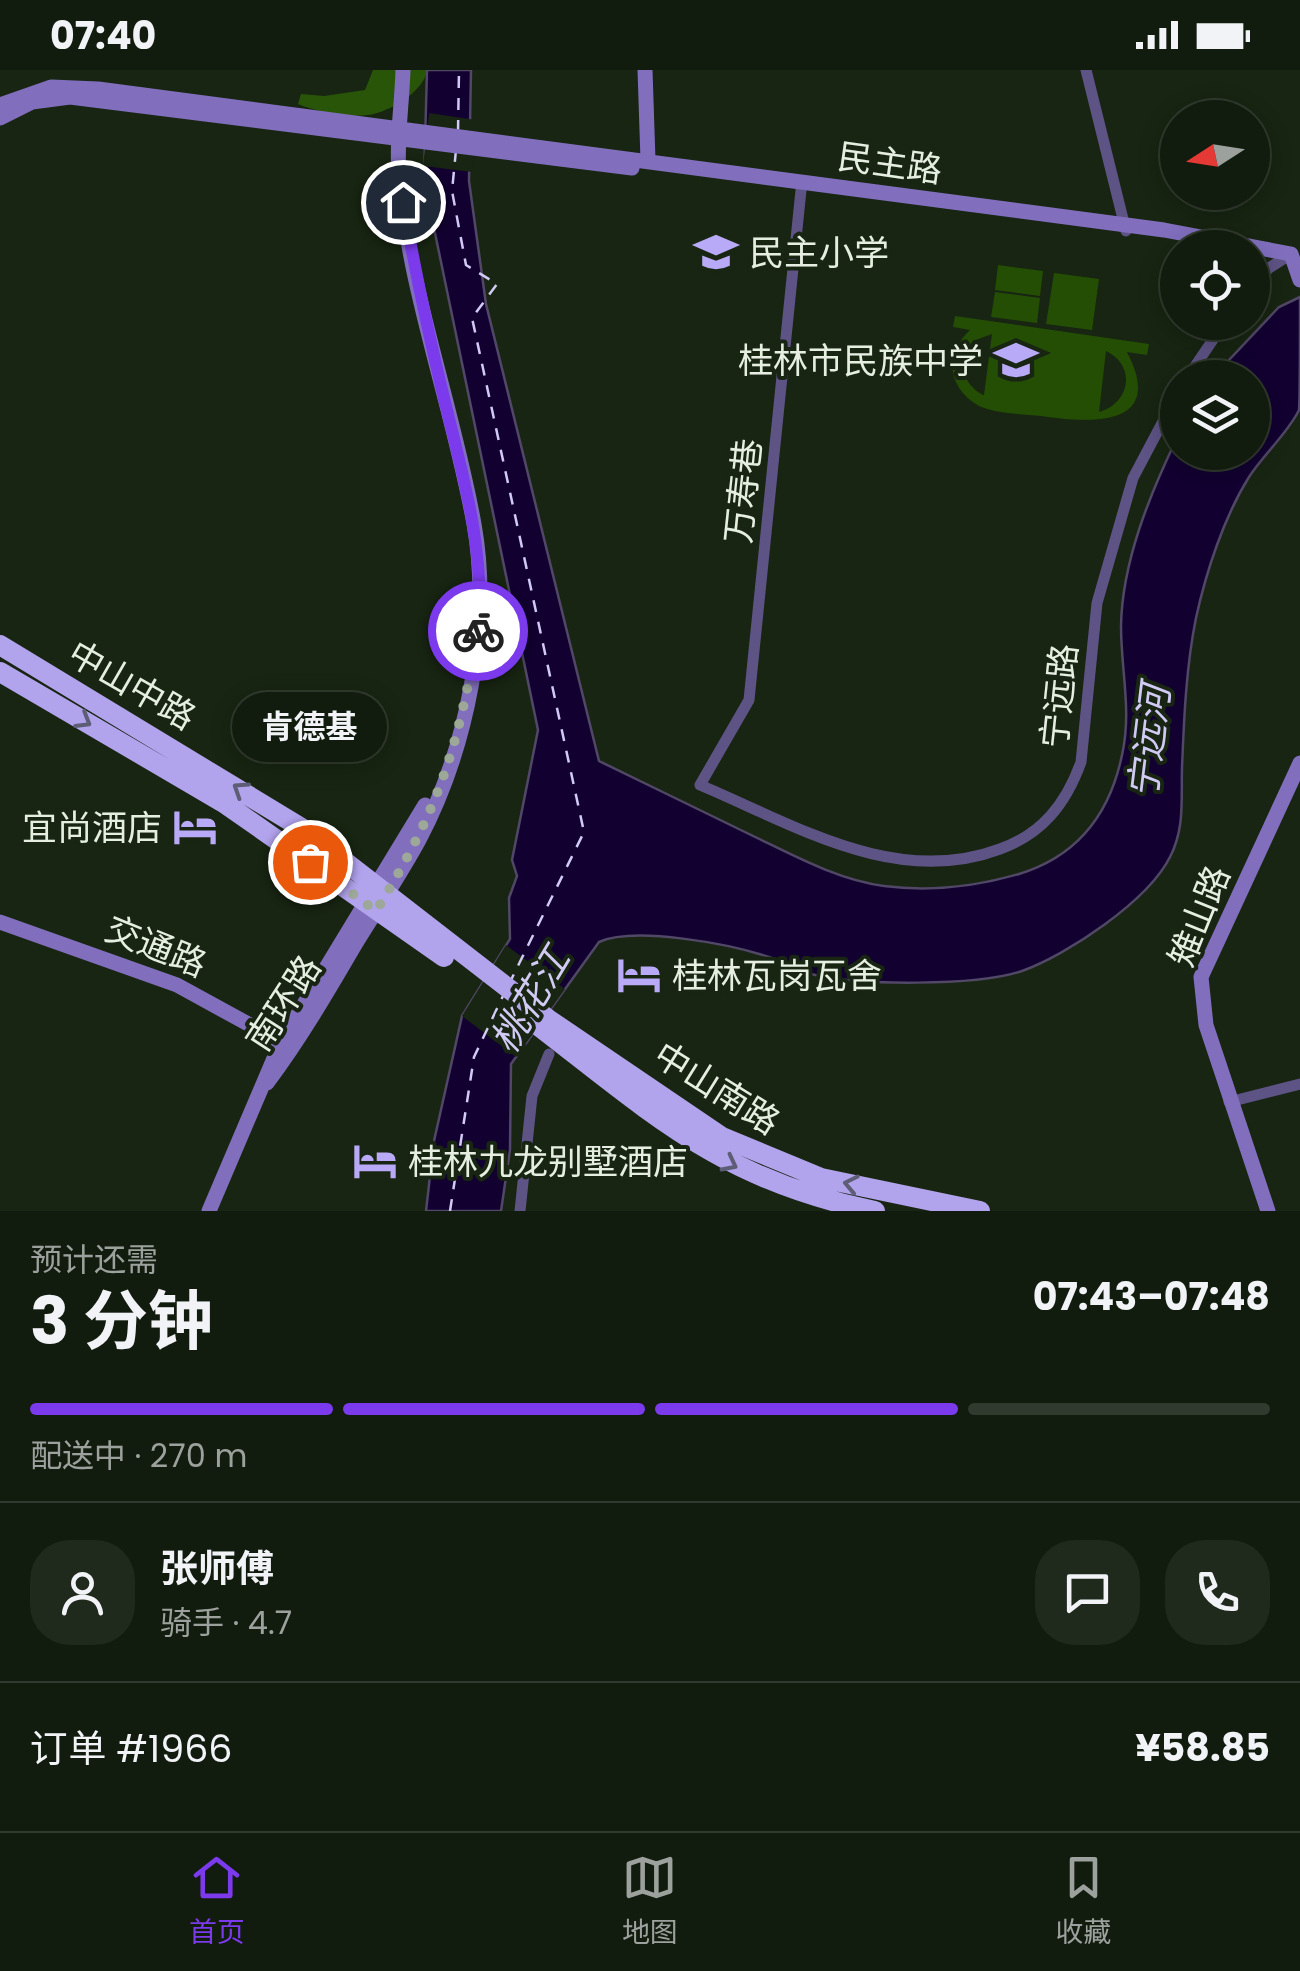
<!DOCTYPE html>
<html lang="zh">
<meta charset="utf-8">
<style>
body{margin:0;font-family:Poppins,"Noto Sans SC",sans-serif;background:#1f291c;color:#f1f3f6;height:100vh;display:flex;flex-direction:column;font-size:38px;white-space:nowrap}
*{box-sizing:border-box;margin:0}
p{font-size:32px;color:#9ca19e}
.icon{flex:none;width:55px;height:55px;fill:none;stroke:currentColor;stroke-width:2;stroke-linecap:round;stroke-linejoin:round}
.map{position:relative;height:1141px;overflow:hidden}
.side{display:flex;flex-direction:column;background:#121c0e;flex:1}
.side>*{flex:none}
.needle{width:65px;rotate:258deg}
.buttons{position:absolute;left:1160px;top:30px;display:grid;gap:20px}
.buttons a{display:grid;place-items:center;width:110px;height:110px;border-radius:50%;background:#121c0e;box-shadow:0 5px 25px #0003,0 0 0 2px #313a2e;font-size:50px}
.pin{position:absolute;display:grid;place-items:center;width:85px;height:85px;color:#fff;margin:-42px;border:5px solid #fff;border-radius:50%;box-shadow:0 2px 10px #0007}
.courier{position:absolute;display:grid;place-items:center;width:100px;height:100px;margin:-50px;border:8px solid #7c3aed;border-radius:50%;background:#fff;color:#222;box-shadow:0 2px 12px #0007}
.bubble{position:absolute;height:70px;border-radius:35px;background:#121c0e;box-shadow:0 5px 25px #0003,0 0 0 2px #313a2e;font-size:32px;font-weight:700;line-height:70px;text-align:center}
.head em{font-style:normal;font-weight:700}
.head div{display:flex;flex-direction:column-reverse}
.head{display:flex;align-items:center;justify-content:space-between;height:170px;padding:0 30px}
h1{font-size:65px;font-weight:700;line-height:75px}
.bar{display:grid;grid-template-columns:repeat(4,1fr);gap:15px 10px;align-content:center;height:120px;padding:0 30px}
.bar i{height:12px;border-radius:8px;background:#313a2e}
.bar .active{background:#7c3aed}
.bar p{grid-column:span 4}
.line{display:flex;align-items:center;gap:25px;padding:0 30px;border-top:2px solid #313a2e}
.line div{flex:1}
.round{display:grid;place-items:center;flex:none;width:105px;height:105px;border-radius:40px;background:#1f291c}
.status{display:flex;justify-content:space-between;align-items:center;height:70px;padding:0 50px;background:#121c0e;direction:ltr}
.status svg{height:28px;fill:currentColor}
.dock{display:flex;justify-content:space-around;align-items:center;height:140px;border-top:2px solid #313a2e;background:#121c0e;font-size:28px;color:#9ca19e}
.dock a{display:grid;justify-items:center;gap:5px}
.dock .active{color:#7c3aed}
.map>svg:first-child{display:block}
.green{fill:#234e03;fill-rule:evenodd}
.forest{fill:#285507}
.water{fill:#120031;stroke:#514766;stroke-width:2.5}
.pier{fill:#182512}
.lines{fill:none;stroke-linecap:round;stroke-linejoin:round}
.ferry{stroke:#d1caf4;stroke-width:2.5;stroke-dasharray:12 10;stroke-linecap:butt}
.street{stroke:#5e5385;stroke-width:11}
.secondary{stroke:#816fbe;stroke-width:15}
.highway{stroke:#b2a3ed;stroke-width:20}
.oneway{stroke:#5d5e75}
.done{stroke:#9da899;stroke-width:10;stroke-dasharray:0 18}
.route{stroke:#7c3aed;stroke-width:12}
.labels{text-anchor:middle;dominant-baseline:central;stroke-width:8;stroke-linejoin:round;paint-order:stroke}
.street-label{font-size:35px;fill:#e5eee1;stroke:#182512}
.poi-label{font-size:35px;fill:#e5eee1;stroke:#182512;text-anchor:start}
.water-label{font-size:38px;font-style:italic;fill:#d1caf4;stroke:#182512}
</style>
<div class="status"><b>07:40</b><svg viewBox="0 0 49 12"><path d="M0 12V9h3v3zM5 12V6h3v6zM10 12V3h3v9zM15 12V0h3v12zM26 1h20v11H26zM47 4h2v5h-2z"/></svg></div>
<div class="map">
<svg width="1300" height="1141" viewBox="0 0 1300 1141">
<rect width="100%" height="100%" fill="#182512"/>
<path class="green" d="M 998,195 L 1043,201 L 1040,226 L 995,220 Z
M 1054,203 L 1099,209 L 1092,260 L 1046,254 Z
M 995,222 L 1040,228 L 1037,253 L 991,247 Z
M 955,246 L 1149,274 L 1147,285 L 1127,282 C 1167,359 1089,353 1041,346 C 1021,344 998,344 979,336 C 948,318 943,285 970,260 L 953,257 ZM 992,264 L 984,325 L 983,325 C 961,313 958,291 973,271 ZM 1106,281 C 1137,296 1130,333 1099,342 Z"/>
<path class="forest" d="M 373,0 L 427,0 C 425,21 388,43 368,45 C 346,48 317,42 298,34 L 301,24 L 324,26 L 365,20 Z"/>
<path class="water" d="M 427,0 L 471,0 L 469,111 L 486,234 L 599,691 C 649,715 699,740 749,764 C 791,784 837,810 884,816 C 930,822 974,817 1019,804 C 1078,786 1110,743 1122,685 C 1132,641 1121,601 1121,556 C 1122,492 1150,424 1177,368 L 1178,382 L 1252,382 L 1252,308 L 1213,307 L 1279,237 L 1300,227 C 1300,248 1300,326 1299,340 C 1288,363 1263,385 1249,407 C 1224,447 1206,502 1196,548 C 1186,597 1184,649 1182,698 C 1181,730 1185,758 1170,787 C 1148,831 1067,885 1022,901 C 978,916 857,916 811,904 C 797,900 784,892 769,887 C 730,874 635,856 599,872 L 511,994 L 510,1080 L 501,1141 L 426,1141 L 434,1071 L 462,946 L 510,869 L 509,828 L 517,806 L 512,790 L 538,660 L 424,110 Z"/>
<path class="pier" d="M 429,43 L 476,50 L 472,102 L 423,96 Z
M 506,875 L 565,919 L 516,987 L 462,946 Z"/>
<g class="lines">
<path class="ferry" d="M 458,62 L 459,0
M 456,80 L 452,121 L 466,195 L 497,214 L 472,248 L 584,762 L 511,910
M 450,1141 L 474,987 L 503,926"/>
<path class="street" d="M 1086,0 L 1126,161
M 801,120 L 749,630 L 700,715 C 795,755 896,818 1000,779 C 1042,764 1066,734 1081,692 L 1097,533 L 1133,408 L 1178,323
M 1252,218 L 1269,198 L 1291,184
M 1187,308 L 1225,252
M 1229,1032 L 1300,1014
M 520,1141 L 532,1026 L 549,984"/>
<path class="secondary" d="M 645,0 L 648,90
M 0,35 L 51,17 L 98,19 L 1164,160 L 1291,184
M 0,48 L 32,32 L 70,27 L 632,98
M 1291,184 L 1300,210
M 0,852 L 177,915 L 281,972
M 267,1013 C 300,969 328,921 356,873 C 377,839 400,805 419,770 C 467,679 492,555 474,454 C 453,337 410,225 399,106 C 396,71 402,35 403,0
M 209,1141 L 281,972 L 425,735
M 1268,1141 L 1206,955 L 1201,907 L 1300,693"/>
<path class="highway" d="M 0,575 L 300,757 L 548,949 L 722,1067 L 821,1108 L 980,1141
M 0,602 L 224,733 L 444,887
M 536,954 C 653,1044 723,1111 875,1141"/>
</g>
<defs><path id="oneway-chevron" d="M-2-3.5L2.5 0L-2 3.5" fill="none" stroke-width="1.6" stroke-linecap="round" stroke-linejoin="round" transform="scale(2.5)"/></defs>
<g class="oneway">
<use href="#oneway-chevron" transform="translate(84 651) rotate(31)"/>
<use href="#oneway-chevron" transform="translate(240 719) rotate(-147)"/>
<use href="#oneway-chevron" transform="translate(730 1094) rotate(27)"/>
<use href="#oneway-chevron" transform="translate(851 1114) rotate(-168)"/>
</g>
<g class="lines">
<path class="done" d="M 310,792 L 376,841 C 439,739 458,679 478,561"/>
<path class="route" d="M 403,132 C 414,195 427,257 442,320 C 461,400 486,478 478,561"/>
</g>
<defs>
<g id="school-bare" transform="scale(3.45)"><path d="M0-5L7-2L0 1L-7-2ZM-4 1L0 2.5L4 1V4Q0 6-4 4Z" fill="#b9aaf7" stroke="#182512" stroke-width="2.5" paint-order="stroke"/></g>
<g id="hotel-bare" transform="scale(3.45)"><path d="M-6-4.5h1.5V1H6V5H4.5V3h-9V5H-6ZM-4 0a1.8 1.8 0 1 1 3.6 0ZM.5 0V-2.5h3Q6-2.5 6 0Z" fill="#b9aaf7" stroke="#182512" stroke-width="2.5" paint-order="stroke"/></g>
</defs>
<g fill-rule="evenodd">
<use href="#school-bare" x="716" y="182"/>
<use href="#school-bare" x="1016" y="290"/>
<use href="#hotel-bare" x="195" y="757"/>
<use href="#hotel-bare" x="639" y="905"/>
<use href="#hotel-bare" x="375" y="1091"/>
</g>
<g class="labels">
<g class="street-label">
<text transform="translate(890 93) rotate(8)">民主路</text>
<text transform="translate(743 421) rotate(-84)">万寿巷</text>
<text transform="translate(132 615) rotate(30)">中山中路</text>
<text transform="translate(1059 626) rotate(-84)">宁远路</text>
<text transform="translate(1199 846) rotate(-68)">雉山路</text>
<text transform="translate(156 876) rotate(22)">交通路</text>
<text transform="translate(283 933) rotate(-57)">南环路</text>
<text transform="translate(717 1018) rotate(32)">中山南路</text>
</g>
<g class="poi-label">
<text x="749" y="182">民主小学</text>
<text x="983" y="290" text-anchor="end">桂林市民族中学</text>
<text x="162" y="757" text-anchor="end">宜尚酒店</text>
<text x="672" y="905">桂林瓦岗瓦舍</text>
<text x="408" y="1091">桂林九龙别墅酒店</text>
</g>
<g class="water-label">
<text transform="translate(1149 672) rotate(-83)">宁远河</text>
<text transform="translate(530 930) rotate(-59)">桃花江</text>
</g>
</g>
</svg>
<div class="buttons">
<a><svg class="needle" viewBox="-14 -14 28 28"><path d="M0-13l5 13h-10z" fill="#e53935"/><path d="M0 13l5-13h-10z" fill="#9ca19e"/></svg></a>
<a><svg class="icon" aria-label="locate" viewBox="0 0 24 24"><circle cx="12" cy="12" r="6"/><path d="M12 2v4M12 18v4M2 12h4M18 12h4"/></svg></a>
<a><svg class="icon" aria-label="layers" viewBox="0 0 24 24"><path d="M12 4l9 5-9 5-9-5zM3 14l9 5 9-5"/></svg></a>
</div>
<div class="pin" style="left:310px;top:792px;background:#ea580c"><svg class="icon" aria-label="bag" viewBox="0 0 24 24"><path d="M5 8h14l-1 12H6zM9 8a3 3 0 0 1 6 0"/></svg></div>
<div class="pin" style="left:403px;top:132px;background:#1f2937"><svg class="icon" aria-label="home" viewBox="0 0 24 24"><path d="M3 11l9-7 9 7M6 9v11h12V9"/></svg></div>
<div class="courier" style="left:478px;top:561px"><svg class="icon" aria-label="bike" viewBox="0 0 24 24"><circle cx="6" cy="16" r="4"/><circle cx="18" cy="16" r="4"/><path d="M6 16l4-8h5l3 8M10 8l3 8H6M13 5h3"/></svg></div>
<div class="bubble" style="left:232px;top:622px;width:155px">肯德基</div>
</div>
<section class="side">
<div class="head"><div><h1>3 分钟</h1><p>预计还需</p></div><em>07:43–07:48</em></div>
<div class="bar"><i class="active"></i><i class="active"></i><i class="active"></i><i></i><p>配送中 · 270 m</p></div>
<div class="line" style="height:180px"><a class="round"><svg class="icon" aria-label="person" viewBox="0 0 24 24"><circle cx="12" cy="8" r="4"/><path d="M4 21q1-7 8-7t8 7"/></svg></a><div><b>张师傅</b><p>骑手 · 4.7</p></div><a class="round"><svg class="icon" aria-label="chat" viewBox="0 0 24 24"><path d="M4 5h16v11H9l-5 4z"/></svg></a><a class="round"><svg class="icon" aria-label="phone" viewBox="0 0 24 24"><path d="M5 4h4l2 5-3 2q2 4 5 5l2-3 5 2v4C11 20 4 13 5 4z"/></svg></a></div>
<div class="line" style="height:130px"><div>订单 #1966</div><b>¥58.85</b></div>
</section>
<nav class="dock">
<a class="active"><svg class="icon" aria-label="home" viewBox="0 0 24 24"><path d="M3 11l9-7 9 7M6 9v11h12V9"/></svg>首页</a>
<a><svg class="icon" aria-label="map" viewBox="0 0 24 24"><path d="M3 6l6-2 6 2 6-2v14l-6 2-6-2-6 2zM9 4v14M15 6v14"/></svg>地图</a>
<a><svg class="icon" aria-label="saved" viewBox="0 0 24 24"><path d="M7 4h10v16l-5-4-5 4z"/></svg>收藏</a>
</nav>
